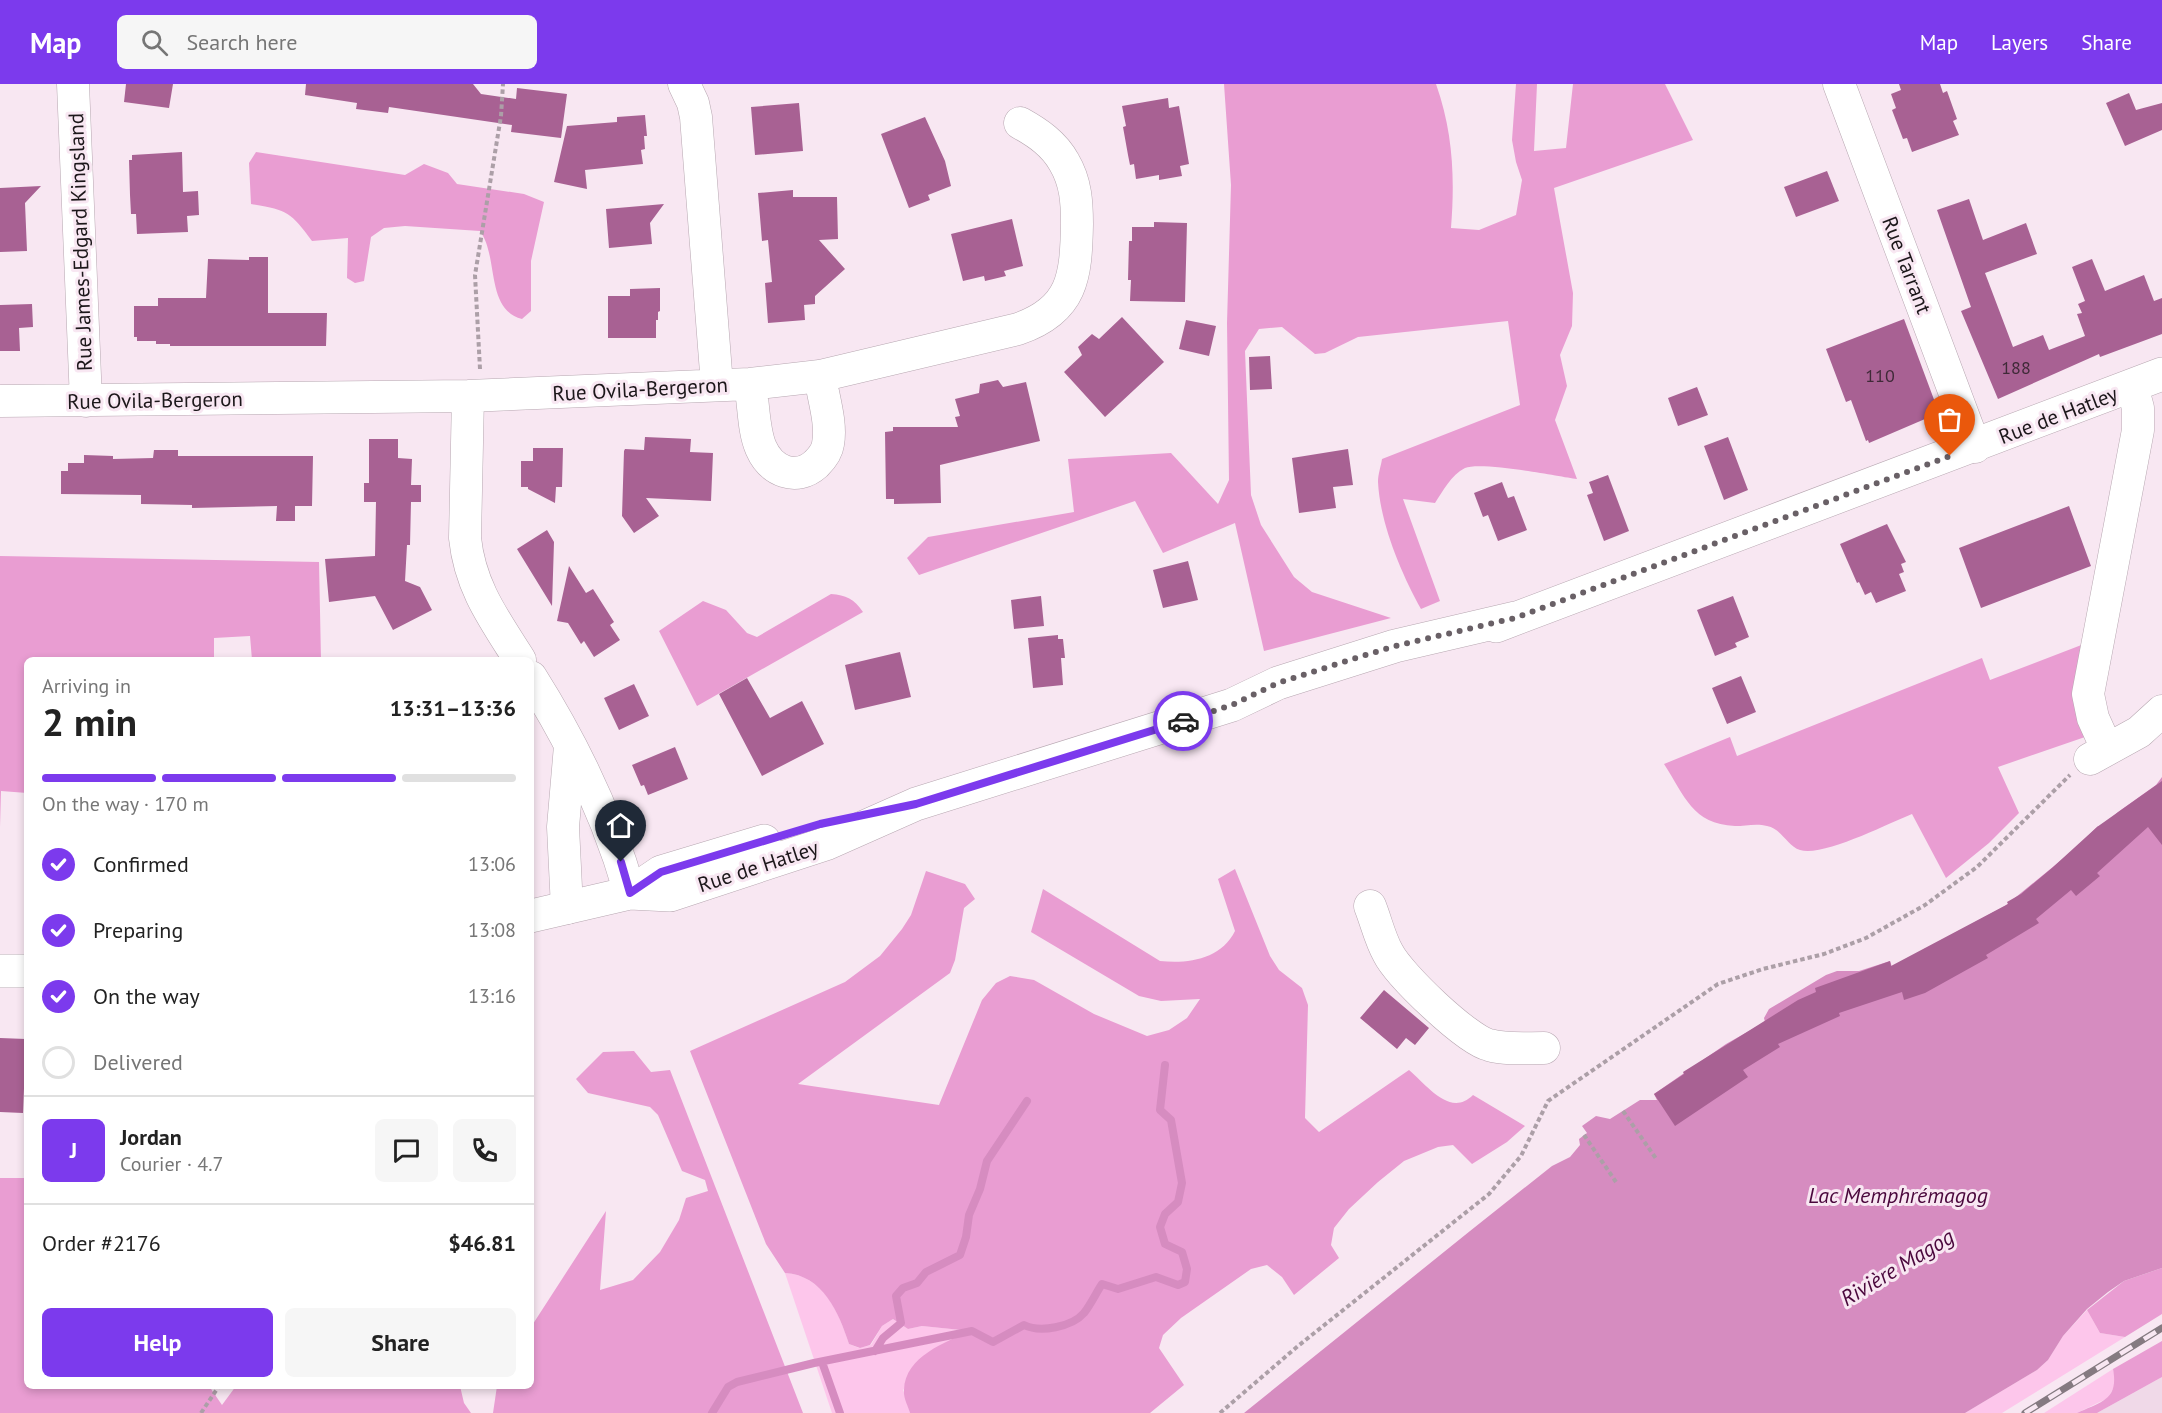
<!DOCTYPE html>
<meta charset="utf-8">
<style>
body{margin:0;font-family:"PT Sans",sans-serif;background:#f6f6f6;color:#222;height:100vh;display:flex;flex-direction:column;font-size:22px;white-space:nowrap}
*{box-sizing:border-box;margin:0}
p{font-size:20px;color:#767676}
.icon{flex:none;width:33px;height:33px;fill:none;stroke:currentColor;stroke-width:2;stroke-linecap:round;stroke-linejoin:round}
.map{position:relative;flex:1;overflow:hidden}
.side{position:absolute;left:24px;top:573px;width:510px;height:732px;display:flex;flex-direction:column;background:#fff;border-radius:9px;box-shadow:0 3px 9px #0003}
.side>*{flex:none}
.pin{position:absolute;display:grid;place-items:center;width:51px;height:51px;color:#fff;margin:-62px -26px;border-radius:50% 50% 50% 0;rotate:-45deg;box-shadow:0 0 6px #0007}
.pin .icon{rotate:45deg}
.courier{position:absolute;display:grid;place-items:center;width:60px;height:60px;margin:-30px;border:4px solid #7c3aed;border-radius:50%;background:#fff;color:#222;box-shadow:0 2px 8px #0007}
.summary em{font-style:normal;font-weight:700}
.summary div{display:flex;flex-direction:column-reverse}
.summary{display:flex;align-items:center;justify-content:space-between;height:102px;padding:0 18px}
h1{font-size:39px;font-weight:700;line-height:45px}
.bar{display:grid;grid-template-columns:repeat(4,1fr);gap:9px 6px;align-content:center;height:72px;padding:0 18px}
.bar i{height:8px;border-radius:4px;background:#e0e0e0}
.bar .active{background:#7c3aed}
.bar p{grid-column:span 4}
.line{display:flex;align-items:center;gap:15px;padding:0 18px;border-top:2px solid #e0e0e0}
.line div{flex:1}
.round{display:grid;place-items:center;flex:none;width:63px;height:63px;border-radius:9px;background:#f6f6f6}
ol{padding:0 18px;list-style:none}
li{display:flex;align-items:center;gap:18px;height:66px}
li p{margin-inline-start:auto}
li .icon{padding:6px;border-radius:50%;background:#7c3aed;color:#fff;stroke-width:4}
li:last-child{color:#767676}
li i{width:33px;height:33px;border:3px solid #e0e0e0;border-radius:50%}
.button{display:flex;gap:12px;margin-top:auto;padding:12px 18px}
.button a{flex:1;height:69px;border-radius:9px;background:#7c3aed;color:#fff;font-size:24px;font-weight:700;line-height:69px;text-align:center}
.button a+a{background:#f6f6f6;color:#222}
header{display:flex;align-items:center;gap:36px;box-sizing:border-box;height:84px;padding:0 30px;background:#7c3aed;color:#fff}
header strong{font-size:28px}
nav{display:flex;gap:33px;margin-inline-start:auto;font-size:21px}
.search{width:420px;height:54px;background:#f6f6f6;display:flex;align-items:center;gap:15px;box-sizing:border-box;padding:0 21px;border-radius:9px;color:#767676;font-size:22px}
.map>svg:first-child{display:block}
.built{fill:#f0d9e8}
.green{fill:#fdc6eb}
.forest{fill:#e99dd2}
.water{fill:#d68cc0}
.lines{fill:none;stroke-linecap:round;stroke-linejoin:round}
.stream{stroke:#d68cc0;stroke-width:8}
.building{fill:#a86193}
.minor-casing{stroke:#b7a7b1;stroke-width:33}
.major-casing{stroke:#b7a7b1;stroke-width:34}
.path{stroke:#ac9fa7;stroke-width:4;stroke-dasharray:4.5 3;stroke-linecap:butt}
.minor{stroke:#fff;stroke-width:32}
.major{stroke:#fff;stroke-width:33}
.rail-casing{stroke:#857a81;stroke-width:7}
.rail{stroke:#f8e7f2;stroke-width:4.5;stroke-dasharray:14;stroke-linecap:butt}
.done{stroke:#696066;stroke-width:6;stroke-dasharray:0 10.8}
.route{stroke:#7c3aed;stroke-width:8}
.labels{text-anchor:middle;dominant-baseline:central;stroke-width:6;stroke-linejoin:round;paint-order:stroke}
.number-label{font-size:18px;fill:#3f2a38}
.street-label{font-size:21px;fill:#1c171a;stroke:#f8e7f2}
.water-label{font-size:22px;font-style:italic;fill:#4a073c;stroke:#f8e7f2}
</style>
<header>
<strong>Map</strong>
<div class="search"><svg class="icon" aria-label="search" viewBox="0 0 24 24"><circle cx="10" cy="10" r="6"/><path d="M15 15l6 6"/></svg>Search here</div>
<nav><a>Map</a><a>Layers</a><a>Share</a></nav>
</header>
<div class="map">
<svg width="2162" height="1329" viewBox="0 0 2162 1329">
<rect width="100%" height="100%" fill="#f8e7f2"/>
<path class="built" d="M 2162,1293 L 2162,1329 L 2097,1329 Z"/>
<path class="green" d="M 785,1189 C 823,1191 839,1228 849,1260 L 859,1264 L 871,1261 L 882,1242 L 893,1235 L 908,1245 L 922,1242 L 972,1247 L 956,1252 L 903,1306 L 910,1329 L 832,1329 Z
M 2087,1226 L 2100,1249 L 2125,1253 L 2002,1329 L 1965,1329 L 2037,1286 L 2048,1276 L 2063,1252 Z
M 2113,1285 L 2116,1299 L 2108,1314 L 2077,1329 L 2044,1329 Z"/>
<path class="forest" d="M 1224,0 L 1436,0 C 1453,48 1455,94 1451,144 L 1479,146 L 1516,131 L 1522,96 L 1516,78 L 1512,56 L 1516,0 L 1537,0 L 1534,67 L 1566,64 L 1573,0 L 1665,0 L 1693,56 L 1554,104 L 1573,209 L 1572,242 L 1560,271 L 1567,302 L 1555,336 L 1577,395 C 1557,392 1481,377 1465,384 C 1451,391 1443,407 1435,419 L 1403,415 L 1440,517 L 1421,525 C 1401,489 1380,439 1378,398 C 1378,390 1381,382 1382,375 L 1520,321 L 1508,237 L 1358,253 L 1325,269 L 1315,270 L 1282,243 L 1259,245 L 1245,267 L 1251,411 L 1261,441 L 1294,493 L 1312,508 L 1391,534 L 1264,567 L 1235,439 L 1163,469 L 1135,417 L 919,491 L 907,474 L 928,453 L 1074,428 L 1068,375 L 1171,369 L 1218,420 L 1229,396 L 1227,239 L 1231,101 Z
M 256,68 L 405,91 L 424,80 L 448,89 L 457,100 L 524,110 L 544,118 L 531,177 L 531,227 L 522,235 C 485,225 499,173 480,147 L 405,142 L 384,144 L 371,153 L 364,197 L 355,199 L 347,194 L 348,154 L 312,157 C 291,128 287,126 251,120 L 249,79 Z
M 0,472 L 319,478 L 321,576 L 252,576 L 250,552 L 214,554 L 214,576 L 27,576 L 27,709 L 1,707 L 0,743 Z
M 831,510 C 846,511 854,515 863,528 L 697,622 L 659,547 L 703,517 L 726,526 L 747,549 L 757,553 Z
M 2084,560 L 2085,653 L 1998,683 L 2019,729 L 1989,759 L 1946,794 L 1912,730 C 1887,740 1823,773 1800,766 C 1787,762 1782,745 1767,742 C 1757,739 1745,742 1735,742 C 1692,740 1685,712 1664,680 L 1730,653 L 1737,672 L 1982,574 L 1990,596 Z
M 1235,785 L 1270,872 L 1279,886 L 1302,904 L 1308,921 L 1305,1034 L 1319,1048 L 1409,986 C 1427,1001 1450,1034 1473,1011 L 1525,1042 L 1507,1058 L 1472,1080 L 1453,1061 L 1438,1063 L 1404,1077 L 1378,1098 L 1349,1125 L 1334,1144 L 1331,1161 L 1339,1174 L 1294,1211 L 1282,1193 L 1267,1181 L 1251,1185 L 1181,1234 L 1163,1251 L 1159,1264 L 1184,1301 L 1150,1329 L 910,1329 C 908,1322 903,1313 904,1306 C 905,1272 946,1258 971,1247 L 922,1242 L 908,1245 L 893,1235 L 882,1242 L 870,1261 L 860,1264 L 849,1260 C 839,1229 823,1191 785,1189 L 766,1160 L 690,967 L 845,898 L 880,872 L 902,845 L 911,831 L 926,787 L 965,800 L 975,815 L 964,824 L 955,876 L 950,889 L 798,1000 L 939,1021 L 982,916 L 996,899 L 1010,892 L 1034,896 L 1094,930 L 1147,952 L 1169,946 L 1187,934 L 1200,915 L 1161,917 L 1139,912 L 1031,848 L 1043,805 L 1160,877 C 1189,880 1221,875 1235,847 L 1218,795 Z
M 634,967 L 651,988 L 670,986 L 803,1329 L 493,1329 L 497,1302 L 531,1302 L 531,1243 L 606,1127 L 600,1206 L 633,1196 L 660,1168 L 679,1136 L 686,1114 L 708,1107 L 705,1096 L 682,1087 L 658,1031 L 650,1023 L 588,1009 L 576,995 L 603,968 Z
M 0,1094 L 27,1094 L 27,1302 L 209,1302 L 222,1321 L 236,1302 L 460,1302 L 464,1319 L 471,1329 L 0,1329 Z
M 2162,1184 L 2162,1230 L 2125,1253 L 2100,1249 L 2087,1226 L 2124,1197 Z
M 2162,1257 L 2162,1293 L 2097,1329 L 2077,1329 C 2101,1318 2119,1316 2113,1285 Z"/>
<path class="water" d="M 2162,693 L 2162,1184 L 2124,1197 L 2108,1208 L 2087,1225 L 2063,1252 L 2048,1276 L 2037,1286 L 1965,1329 L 1244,1329 L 1470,1147 L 1552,1082 L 1570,1073 L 1580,1061 L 1579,1055 L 1587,1049 L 1582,1042 L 1596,1032 L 1610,1035 L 1640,1016 L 1657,1016 L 1654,1010 L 1726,960 L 1765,938 L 1764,934 L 1769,925 L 1826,891 L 1837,887 L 1859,887 L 1890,877 L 1892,883 L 2005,822 L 2076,764 L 2098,742 L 2101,744 L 2118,728 L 2156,701 Z"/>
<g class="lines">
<path class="stream" d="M 875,1267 L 883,1254 L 901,1239 L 896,1212 L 903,1204 L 917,1199 L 926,1188 L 960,1171 L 966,1153 L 969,1131 L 980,1105 L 987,1077 L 1027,1017
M 822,1278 L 840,1329
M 712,1329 L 728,1303 L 737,1298 L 814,1279 L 972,1247 L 993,1258 L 1024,1241 C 1040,1249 1072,1243 1084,1229 C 1091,1220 1096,1209 1102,1200 L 1118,1205 L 1156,1193 L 1178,1201 L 1185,1198 L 1187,1185 L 1182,1168 L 1165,1160 L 1160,1143 L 1165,1130 L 1178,1118 L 1182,1099 L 1171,1036 L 1160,1026 L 1165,981"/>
</g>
<path class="building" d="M 126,0 L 173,0 L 169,24 L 124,18 Z
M 306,0 L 473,0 L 481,10 L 516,15 L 517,4 L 567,10 L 561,54 L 511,48 L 512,41 L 389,23 L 388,29 L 356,25 L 357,19 L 305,11 Z
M 1899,0 L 1940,0 L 1943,9 L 1947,7 L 1957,35 L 1953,37 L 1959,51 L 1912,68 L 1907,54 L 1903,55 L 1892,26 L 1896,24 L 1891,10 L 1901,6 Z
M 2129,9 L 2136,26 L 2162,19 L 2162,46 L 2125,62 L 2106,19 Z
M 1168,14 L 1169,24 L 1179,22 L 1189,80 L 1180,82 L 1182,92 L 1159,96 L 1159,91 L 1136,95 L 1134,80 L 1130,81 L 1128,71 L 1123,43 L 1126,42 L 1122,22 Z
M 799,19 L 803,67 L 755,71 L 751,23 Z
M 645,31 L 647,52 L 644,52 L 645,65 L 641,66 L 643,80 L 585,86 L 587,105 L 554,98 L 567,42 L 617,38 L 617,33 Z
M 925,33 L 945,77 L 951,102 L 928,111 L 930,116 L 909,124 L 881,50 Z
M 182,68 L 183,108 L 198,107 L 199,131 L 187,132 L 188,148 L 137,150 L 136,130 L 131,130 L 130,111 L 129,76 L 132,76 L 132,71 Z
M 1827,87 L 1839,117 L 1796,133 L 1784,103 Z
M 41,102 L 25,119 L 27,167 L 0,168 L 0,104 Z
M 793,106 L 793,113 L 837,113 L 838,155 L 819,156 L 845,185 L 815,212 L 815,220 L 804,221 L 805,236 L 768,239 L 765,199 L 772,198 L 768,156 L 762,157 L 758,109 Z
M 1969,115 L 1983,156 L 2026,139 L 2037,170 L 1985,189 L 2013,263 L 2043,251 L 2049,266 L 2085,252 L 2077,230 L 2082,229 L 2078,220 L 2085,217 L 2072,183 L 2092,175 L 2105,207 L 2144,191 L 2154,217 L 2162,214 L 2162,250 L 2100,273 L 2099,270 L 1998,315 L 1961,227 L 1971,223 L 1937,126 Z
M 664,120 L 650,139 L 652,160 L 609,164 L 606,125 Z
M 1012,135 L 1023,182 L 1004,187 L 1006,192 L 985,197 L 984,192 L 963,197 L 951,150 Z
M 1154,138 L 1187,139 L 1185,218 L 1130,217 L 1131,196 L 1128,196 L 1129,157 L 1132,157 L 1132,143 L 1154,143 Z
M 249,173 L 268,173 L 268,229 L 327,229 L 326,262 L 170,262 L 170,260 L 156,260 L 156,257 L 137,257 L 137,253 L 134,253 L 134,222 L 158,222 L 158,214 L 206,214 L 208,175 L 249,176 Z
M 660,204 L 660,227 L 658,228 L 658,236 L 656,236 L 656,254 L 608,254 L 608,212 L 630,212 L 630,205 Z
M 32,220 L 33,243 L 19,244 L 20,267 L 0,267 L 0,221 Z
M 1122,233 L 1164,278 L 1105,333 L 1064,288 L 1082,271 L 1078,263 L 1092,250 L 1099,255 Z
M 1904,235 L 1939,329 L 1869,359 L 1868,356 L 1866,357 L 1851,316 L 1846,318 L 1826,265 Z
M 1186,236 L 1216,242 L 1209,272 L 1179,265 Z
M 1270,272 L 1272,305 L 1250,306 L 1249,273 Z
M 998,296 L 1003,303 L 1026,298 L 1040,357 L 940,381 L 941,419 L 894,420 L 894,415 L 886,415 L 885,348 L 893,347 L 893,343 L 958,343 L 955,333 L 960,332 L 955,315 L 979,309 L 980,300 Z
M 1697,303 L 1708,331 L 1678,342 L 1668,314 Z
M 645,353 L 691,355 L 690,368 L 713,369 L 711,417 L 646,414 L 659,432 L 634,449 L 622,432 L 624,367 L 625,365 L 644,366 Z
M 1728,353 L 1748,406 L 1724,416 L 1704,362 Z
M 369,355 L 398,355 L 398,374 L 412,375 L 411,401 L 421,401 L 421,418 L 411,418 L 410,461 L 407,461 L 405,497 L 420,503 L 432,526 L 393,546 L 375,512 L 329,518 L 325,475 L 375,472 L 376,418 L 364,418 L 364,399 L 369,399 Z
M 533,364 L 563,364 L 562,403 L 556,403 L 555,419 L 528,405 L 528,403 L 521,403 L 521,377 L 533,377 Z
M 1348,365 L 1353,401 L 1333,403 L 1336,424 L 1299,429 L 1292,374 Z
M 154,366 L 178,366 L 178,372 L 313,372 L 312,422 L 295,422 L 295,437 L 276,437 L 277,422 L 192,424 L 192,421 L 141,420 L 141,411 L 61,410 L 61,387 L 68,387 L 68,379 L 84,379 L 84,371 L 113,372 L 113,375 L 153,374 Z
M 1608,391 L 1629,447 L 1604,457 L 1587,411 L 1593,409 L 1589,398 Z
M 1502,398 L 1508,414 L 1514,412 L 1527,446 L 1498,457 L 1488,431 L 1483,433 L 1474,409 Z
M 2069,422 L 2091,482 L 1981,524 L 1959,464 Z
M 1887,440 L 1906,478 L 1901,480 L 1904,488 L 1899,490 L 1906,507 L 1876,519 L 1871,508 L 1865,511 L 1859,498 L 1857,499 L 1840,460 Z
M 547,446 L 554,458 L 552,522 L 517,465 Z
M 1188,477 L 1198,516 L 1163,524 L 1153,486 Z
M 569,482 L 586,509 L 593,505 L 614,538 L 610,541 L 620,556 L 594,573 L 584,557 L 581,560 L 568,539 L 557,537 Z
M 1041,512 L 1044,542 L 1014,545 L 1011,516 Z
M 1733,512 L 1749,553 L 1735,559 L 1737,563 L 1715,572 L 1697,526 Z
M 1058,551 L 1058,555 L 1063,555 L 1065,574 L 1061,574 L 1063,601 L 1033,604 L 1028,554 Z
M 900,568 L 911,613 L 855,626 L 845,581 Z
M 1741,592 L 1756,628 L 1727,640 L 1712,604 Z
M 747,594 L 770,634 L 802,617 L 824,660 L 762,692 L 719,610 Z
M 634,600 L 649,632 L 619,646 L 604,614 Z
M 675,663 L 688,695 L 648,711 L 644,701 L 641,702 L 632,681 Z
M 2162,697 L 2162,761 L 2148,743 L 2097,789 L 2100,792 L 2076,812 L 2071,806 L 2036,835 L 2039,839 L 1986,871 L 1988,874 L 1925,909 L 1904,916 L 1902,908 L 1839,929 L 1840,932 L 1778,960 L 1780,963 L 1743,986 L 1748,993 L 1675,1042 L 1654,1010 L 1684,990 L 1683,988 L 1798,916 L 1816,908 L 1815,904 L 1890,877 L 1891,882 L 2008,820 L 2007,818 L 2021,810 L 2052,784 L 2097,743 Z
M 1384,906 L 1429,944 L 1415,961 L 1406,954 L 1397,965 L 1360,934 Z
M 0,954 L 26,955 L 23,1029 L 0,1028 Z"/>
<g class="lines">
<g class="minor-casing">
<path id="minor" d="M 73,0 L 86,317
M 684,0 L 693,19 L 696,33 L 717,301
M 1839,0 L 1975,363
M 750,300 C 754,320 753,346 761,364 C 771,387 796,398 816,380 C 822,374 827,368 828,360 C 832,339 823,313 820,292
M 468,312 L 465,454 C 470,503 494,535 520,576
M 0,317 L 468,312 L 750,300 L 820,292 L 1018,245 C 1073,226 1076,193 1077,140 C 1077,119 1076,98 1064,78 C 1054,60 1038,49 1020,39
M 531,593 C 574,661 608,732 630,809
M 2107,665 L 2093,634 L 2088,610 L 2138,346 L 2138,324 L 2132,302
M 2090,675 L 2139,648 L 2162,627
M 1370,822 C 1376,837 1380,855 1388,869 C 1399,891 1467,956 1489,961 C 1507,966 1526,964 1544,964
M 567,824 L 563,743 L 570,662"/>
</g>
<g class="major-casing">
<path id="major" d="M 1496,542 L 2162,290
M 630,809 L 661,788 L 764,757
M 531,832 L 630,809 L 670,811 L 828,759 L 916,720 L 1232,621 L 1278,599 L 1395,562 L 1515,534
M 0,887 L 27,887"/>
</g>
<path class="path" d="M 480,285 L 475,191 L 501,32 L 503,0
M 1623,1027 L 1657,1076
M 1584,1051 L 1616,1098
M 201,1329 L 219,1302
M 1220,1329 L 1298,1262 L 1489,1110 L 1521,1072 L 1548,1017 L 1718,900 L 1763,885 L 1824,870 L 1866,854 L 1925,821 L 1977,783 L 2070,691"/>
<use href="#minor" class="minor"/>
<use href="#major" class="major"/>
<g class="rail-casing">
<path id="rail" d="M 2025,1329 L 2162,1244"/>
</g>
<use href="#rail" class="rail"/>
</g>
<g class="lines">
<path class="done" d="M 1183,637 L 1232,621 L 1278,599 L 1356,574 L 1395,562 L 1515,534 L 1950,372"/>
<path class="route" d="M 621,778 L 630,809 L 661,788 L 820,740 L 916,720 L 1183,637"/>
</g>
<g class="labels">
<g class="number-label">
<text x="2016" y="283">188</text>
<text x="1880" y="291">110</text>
</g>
<g class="street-label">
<text transform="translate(80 158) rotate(-92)">Rue James-Edgard Kingsland</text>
<text transform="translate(1907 181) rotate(69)">Rue Tarrant</text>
<text transform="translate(640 305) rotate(-3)">Rue Ovila-Bergeron</text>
<text transform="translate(155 316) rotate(-1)">Rue Ovila-Bergeron</text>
<text transform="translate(2058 331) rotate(-21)">Rue de Hatley</text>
<text transform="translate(758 782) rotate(-18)">Rue de Hatley</text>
</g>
<g class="water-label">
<text x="1898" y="1111">Lac Memphrémagog</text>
<text transform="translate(1897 1183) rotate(-31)">Rivière Magog</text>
</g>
</g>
</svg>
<div class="pin" style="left:1950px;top:372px;background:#ea580c"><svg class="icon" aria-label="bag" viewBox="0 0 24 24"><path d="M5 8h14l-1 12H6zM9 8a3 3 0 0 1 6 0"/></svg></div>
<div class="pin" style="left:621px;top:778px;background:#1f2937"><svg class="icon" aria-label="home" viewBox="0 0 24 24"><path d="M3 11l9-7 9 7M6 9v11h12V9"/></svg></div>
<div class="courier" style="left:1183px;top:637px"><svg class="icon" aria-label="car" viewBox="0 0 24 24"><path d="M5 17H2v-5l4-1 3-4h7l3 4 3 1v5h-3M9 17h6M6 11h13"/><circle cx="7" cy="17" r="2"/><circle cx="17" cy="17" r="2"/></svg></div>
<section class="side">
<div class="summary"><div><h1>2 min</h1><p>Arriving in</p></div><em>13:31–13:36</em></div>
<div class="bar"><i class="active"></i><i class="active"></i><i class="active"></i><i></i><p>On the way · 170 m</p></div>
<ol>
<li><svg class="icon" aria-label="check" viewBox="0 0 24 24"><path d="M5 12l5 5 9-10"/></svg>Confirmed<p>13:06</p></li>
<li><svg class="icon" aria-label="check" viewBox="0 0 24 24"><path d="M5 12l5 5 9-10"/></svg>Preparing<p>13:08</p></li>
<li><svg class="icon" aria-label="check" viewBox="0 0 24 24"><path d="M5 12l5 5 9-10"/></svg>On the way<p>13:16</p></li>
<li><i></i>Delivered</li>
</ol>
<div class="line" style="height:108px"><b class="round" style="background:#7c3aed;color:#fff">J</b><div><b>Jordan</b><p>Courier · 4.7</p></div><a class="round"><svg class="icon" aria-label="chat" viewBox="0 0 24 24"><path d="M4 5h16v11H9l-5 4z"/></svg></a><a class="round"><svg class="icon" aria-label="phone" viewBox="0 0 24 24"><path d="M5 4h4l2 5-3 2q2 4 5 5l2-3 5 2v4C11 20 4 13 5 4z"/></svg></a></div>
<div class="line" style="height:78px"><div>Order #2176</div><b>$46.81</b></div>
<div class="button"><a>Help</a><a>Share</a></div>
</section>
</div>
